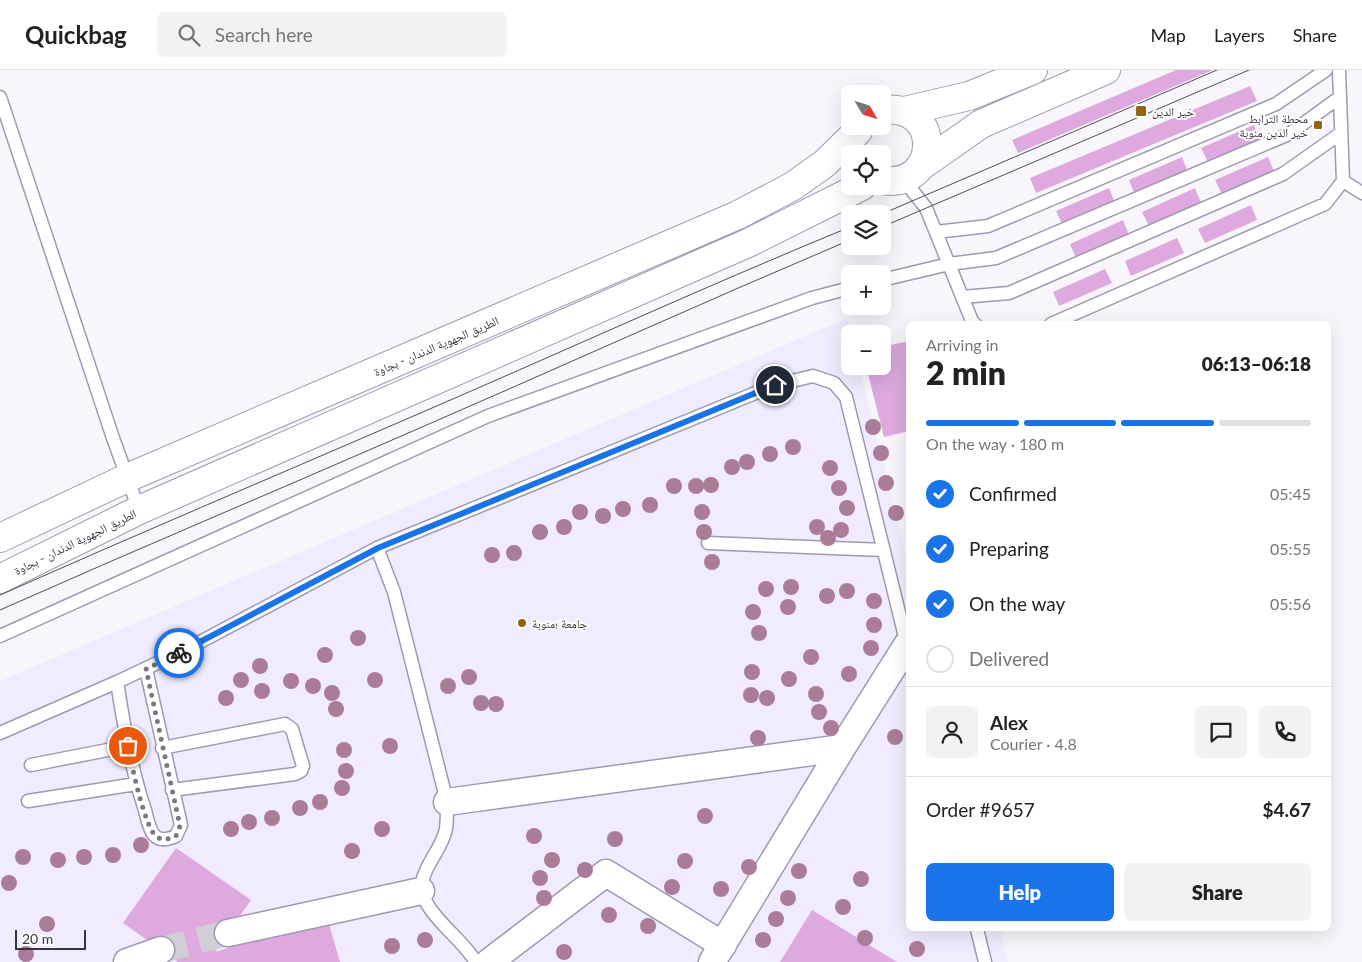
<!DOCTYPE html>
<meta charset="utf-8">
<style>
body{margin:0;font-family:Lato,"Noto Naskh Arabic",sans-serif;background:#f2f2f2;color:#222;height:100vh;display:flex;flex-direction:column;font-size:19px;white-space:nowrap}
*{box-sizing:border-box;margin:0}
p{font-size:16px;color:#767676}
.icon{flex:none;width:28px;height:28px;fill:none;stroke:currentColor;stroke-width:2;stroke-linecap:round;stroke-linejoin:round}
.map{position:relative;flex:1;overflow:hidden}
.sheet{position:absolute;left:906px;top:251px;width:425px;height:610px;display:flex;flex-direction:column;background:#fff;border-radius:8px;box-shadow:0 5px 20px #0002}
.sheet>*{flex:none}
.needle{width:32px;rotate:128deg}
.controls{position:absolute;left:841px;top:15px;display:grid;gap:10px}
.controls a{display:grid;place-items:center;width:50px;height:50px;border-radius:8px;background:#fff;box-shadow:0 5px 20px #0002;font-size:25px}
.scale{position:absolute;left:15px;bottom:12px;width:71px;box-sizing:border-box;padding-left:5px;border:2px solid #37343e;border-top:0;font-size:14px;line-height:18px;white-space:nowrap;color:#37343e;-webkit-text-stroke:4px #fff;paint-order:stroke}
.pin{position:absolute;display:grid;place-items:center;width:42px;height:42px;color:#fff;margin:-21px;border:2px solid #fff;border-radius:50%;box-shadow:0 1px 5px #0007}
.courier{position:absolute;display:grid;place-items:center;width:50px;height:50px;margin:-25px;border:4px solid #1a73e8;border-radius:50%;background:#fff;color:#222;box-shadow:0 1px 6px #0007}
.summary em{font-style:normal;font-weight:800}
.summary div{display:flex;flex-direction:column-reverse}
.summary{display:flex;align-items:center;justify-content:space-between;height:85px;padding:0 20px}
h1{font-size:32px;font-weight:800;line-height:38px}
.bar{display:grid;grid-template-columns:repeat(4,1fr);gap:8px 5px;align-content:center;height:60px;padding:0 20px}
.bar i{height:6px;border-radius:4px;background:#e0e0e0}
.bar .current{background:#1a73e8}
.bar p{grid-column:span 4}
.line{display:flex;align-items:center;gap:12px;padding:0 20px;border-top:1px solid #e0e0e0}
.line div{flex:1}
.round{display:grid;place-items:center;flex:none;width:52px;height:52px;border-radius:8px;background:#f2f2f2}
ol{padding:0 20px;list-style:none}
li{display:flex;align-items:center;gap:15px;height:55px}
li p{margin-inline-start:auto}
li .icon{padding:5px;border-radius:50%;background:#1a73e8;color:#fff;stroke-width:4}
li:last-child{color:#767676}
li i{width:28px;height:28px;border:2px solid #e0e0e0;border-radius:50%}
.cta{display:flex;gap:10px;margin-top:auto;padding:10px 20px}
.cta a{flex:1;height:58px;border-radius:8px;background:#1a73e8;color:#fff;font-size:20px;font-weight:800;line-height:58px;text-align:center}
.cta a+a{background:#f2f2f2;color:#222}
header{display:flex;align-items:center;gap:30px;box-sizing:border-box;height:70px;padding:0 25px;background:#fff;border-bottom:1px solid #e0e0e0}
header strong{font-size:24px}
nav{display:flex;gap:28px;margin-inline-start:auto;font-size:18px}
.search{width:350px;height:45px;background:#f2f2f2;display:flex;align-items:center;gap:12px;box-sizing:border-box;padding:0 18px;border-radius:8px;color:#767676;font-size:19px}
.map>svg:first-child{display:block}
.built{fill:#f0ebfe}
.building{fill:#dda9df}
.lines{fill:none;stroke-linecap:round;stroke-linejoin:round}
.street-tunnel{stroke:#d1cfd5;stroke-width:26;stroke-dasharray:26 13;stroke-linecap:butt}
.lane-casing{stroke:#9f99b0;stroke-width:15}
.street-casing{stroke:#9f99b0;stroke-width:29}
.secondary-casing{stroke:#9f99b0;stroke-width:30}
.lane{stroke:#fff;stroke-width:12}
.street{stroke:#fff;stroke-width:26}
.secondary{stroke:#fff;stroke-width:28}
.tram{stroke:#504d57;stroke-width:1}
.tree{fill:#ab7c97}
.done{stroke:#7b7880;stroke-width:5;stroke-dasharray:0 9}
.route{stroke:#1a73e8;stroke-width:6}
.poi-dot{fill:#936412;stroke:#fff;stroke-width:2}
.labels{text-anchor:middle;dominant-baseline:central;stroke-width:4;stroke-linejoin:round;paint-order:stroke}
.poi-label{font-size:12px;fill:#37343e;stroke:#fff;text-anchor:start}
.street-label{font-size:12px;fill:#37343e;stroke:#fff}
</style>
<header>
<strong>Quickbag</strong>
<div class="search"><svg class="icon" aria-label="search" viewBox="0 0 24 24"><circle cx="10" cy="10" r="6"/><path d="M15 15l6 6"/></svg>Search here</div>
<nav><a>Map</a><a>Layers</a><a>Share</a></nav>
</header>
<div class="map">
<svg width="1362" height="892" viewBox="0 0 1362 892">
<rect width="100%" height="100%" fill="#f8f6fb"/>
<path class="built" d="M 847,248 L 851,264 L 850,296 L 859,296 L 909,495 L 909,859 L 1000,859 L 1008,892 L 0,892 L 0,611 Z"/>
<path class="building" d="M 1176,0 L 1213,0 L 1018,83 L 1012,70 Z
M 1250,16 L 1257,31 L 1036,123 L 1030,108 Z
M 1254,55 L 1260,69 L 1208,92 L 1201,78 Z
M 1182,87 L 1188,102 L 1135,125 L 1129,110 Z
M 1268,87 L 1274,101 L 1222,124 L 1215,110 Z
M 1109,118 L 1115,133 L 1063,156 L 1056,141 Z
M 1195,118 L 1201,133 L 1149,156 L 1142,142 Z
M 1251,135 L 1257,150 L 1205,173 L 1198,159 Z
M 1123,150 L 1129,165 L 1076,188 L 1070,174 Z
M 1177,168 L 1184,183 L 1131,206 L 1125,191 Z
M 1105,199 L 1112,213 L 1059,236 L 1053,222 Z
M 909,271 L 909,361 L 884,367 L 866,296 L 882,296 L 882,277 Z
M 176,778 L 251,830 L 215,882 L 327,847 L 340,892 L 178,892 L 123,853 Z
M 812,840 L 897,892 L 780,892 Z"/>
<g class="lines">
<path class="street-tunnel" d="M 161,880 L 228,863"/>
<g class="lane-casing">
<path id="lane" d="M 0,27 L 113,368 L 139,440
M 899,111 L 911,119 L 926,138 L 972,251 L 975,254
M 1343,111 L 1362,123
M 936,162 L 988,156 L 1276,34 L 1326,0
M 882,210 L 949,194 L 996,188 L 1289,64 L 1340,27
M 962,227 L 1009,223 L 1283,104 L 1341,63
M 1051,254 L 1325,134 L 1343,111 L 1339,0
M 708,473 L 884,480
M 377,478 L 394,522 L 447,732 C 447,741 447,751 446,759 C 440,788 408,806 429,837 C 442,857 463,871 476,892
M 0,566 L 488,346 L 812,228 L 850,218
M 117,612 C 124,656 131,698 145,740 C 147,748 149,759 154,765 C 160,772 169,769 176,766 L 181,755 L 146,599
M 0,663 L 117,612 L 187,579 L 377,478 L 775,315 L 813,306 L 834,313 L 846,327 L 908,579
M 162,678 L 285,654 L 292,659 L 303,696 L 301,701 L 295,704 L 172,720
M 31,695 L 128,676
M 28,731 L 136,714
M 977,859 L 985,892"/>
</g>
<g class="street-casing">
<path id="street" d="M 447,732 L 842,678
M 228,863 L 421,821
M 127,892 L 161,880
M 489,892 L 606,803 L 723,875
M 712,892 L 842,678 L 907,575"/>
</g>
<g class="secondary-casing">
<path id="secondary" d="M 882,40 C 946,33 938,121 882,110
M 904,41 L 969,26 L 1033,0
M 921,96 L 981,54 L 1106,0
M 0,468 L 127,408 L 738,145 L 793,116 L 824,94 L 858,61
M 0,509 L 139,440 L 748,173 L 862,116"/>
</g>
<use href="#lane" class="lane"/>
<use href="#street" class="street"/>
<use href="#secondary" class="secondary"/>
<path class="tram" d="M 882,144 L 1217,0
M 882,157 L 1249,0
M 0,525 C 133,466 268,409 402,351 C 551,287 699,219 850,157
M 0,540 C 135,480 271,423 406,364 C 554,300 701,233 850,170"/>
</g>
<g class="tree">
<circle cx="873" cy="357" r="8"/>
<circle cx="793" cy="377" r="8"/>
<circle cx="881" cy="383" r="8"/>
<circle cx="770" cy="384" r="8"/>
<circle cx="747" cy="392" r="8"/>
<circle cx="732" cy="397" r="8"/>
<circle cx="830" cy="398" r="8"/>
<circle cx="886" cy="413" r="8"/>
<circle cx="711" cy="415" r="8"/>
<circle cx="674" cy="416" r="8"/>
<circle cx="696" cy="416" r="8"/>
<circle cx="839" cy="418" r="8"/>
<circle cx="650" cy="435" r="8"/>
<circle cx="847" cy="438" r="8"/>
<circle cx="623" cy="439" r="8"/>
<circle cx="580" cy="442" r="8"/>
<circle cx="702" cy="442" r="8"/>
<circle cx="896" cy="443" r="8"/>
<circle cx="603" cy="446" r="8"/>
<circle cx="564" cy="457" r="8"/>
<circle cx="817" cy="457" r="8"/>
<circle cx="841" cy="460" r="8"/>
<circle cx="540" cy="462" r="8"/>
<circle cx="704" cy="462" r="8"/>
<circle cx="828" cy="468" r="8"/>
<circle cx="514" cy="483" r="8"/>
<circle cx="492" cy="485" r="8"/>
<circle cx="712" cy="492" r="8"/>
<circle cx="791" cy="517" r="8"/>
<circle cx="766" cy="519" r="8"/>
<circle cx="847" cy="521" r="8"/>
<circle cx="827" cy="526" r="8"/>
<circle cx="874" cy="531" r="8"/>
<circle cx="788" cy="537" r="8"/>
<circle cx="753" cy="542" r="8"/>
<circle cx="874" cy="555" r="8"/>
<circle cx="759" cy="563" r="8"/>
<circle cx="358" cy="568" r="8"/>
<circle cx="871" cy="578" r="8"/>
<circle cx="325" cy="585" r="8"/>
<circle cx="811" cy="587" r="8"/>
<circle cx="260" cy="596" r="8"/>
<circle cx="752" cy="602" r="8"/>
<circle cx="849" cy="604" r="8"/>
<circle cx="469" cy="607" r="8"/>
<circle cx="789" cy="609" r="8"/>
<circle cx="241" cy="610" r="8"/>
<circle cx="375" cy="610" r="8"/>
<circle cx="291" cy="611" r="8"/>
<circle cx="313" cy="616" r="8"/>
<circle cx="448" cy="616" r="8"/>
<circle cx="262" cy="621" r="8"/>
<circle cx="332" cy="623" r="8"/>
<circle cx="816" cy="624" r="8"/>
<circle cx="751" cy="625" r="8"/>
<circle cx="226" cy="628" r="8"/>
<circle cx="767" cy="628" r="8"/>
<circle cx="481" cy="633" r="8"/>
<circle cx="496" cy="634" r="8"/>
<circle cx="336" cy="639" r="8"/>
<circle cx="819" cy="642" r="8"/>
<circle cx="831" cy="658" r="8"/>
<circle cx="895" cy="667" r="8"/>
<circle cx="758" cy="668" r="8"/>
<circle cx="390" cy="676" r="8"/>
<circle cx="344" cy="680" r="8"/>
<circle cx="346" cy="701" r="8"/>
<circle cx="342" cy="718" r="8"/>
<circle cx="320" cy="732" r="8"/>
<circle cx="300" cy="738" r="8"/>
<circle cx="705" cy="746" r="8"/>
<circle cx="272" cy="748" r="8"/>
<circle cx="249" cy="752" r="8"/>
<circle cx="231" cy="759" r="8"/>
<circle cx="382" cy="759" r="8"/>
<circle cx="534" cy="766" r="8"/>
<circle cx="615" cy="769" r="8"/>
<circle cx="141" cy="775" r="8"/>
<circle cx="352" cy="781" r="8"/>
<circle cx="113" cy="785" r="8"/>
<circle cx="23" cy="787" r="8"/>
<circle cx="84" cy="787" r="8"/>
<circle cx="58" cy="790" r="8"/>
<circle cx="552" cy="790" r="8"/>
<circle cx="685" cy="791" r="8"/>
<circle cx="749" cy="797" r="8"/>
<circle cx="585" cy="800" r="8"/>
<circle cx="799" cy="801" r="8"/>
<circle cx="540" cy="808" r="8"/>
<circle cx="861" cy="809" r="8"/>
<circle cx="9" cy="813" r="8"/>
<circle cx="672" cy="817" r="8"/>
<circle cx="721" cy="819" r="8"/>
<circle cx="544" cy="828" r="8"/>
<circle cx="788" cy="828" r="8"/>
<circle cx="843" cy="837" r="8"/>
<circle cx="609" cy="845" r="8"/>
<circle cx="776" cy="849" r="8"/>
<circle cx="47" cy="854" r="8"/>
<circle cx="648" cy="856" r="8"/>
<circle cx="865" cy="868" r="8"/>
<circle cx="425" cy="870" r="8"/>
<circle cx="763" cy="870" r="8"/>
<circle cx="392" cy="876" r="8"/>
<circle cx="917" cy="879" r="8"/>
<circle cx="564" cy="882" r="8"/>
<circle cx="26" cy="884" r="8"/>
</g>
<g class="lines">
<path class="done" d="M 128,676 C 131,692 145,760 157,767 C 163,771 169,769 176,766 L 180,756 L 146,599 L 179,583"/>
<path class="route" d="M 179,583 L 378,478 L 775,315"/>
</g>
<g class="poi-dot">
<rect x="1135" y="35" width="12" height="12" rx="2.5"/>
<rect x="1313" y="50" width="10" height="10" rx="2.5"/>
<circle cx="522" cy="553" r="5"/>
</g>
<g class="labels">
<g class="poi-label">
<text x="1152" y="41">خير الدين</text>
<text x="1308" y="48" text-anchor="end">محطة الترابط<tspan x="1308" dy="14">خير الدين منوبة</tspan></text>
<text x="532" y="553">جامعة ؛منوبة</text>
</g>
<g class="street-label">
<text transform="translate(436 276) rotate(-23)">الطريق الجهوية الدندان - بجاوة</text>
<text transform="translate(75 472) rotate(-26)">الطريق الجهوية الدندان - بجاوة</text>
</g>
</g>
</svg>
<div class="controls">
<a><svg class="needle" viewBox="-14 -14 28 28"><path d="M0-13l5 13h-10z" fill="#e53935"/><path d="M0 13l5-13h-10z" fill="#767676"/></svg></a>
<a><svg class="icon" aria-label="locate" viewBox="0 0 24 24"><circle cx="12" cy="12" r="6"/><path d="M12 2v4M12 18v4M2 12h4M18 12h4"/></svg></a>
<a><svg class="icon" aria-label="layers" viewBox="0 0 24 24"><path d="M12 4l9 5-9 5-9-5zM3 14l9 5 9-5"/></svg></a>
<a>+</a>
<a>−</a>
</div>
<div class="scale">20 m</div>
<div class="pin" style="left:128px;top:676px;background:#ea580c"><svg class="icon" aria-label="bag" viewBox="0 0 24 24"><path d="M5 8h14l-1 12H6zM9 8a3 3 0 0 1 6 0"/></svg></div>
<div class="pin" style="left:775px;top:315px;background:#1f2937"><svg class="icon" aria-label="home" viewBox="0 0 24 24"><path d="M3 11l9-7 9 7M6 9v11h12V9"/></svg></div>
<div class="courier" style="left:179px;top:583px"><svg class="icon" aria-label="bike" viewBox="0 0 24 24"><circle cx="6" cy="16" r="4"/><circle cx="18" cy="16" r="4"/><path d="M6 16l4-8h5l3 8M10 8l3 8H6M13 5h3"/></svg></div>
<section class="sheet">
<div class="summary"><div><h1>2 min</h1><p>Arriving in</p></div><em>06:13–06:18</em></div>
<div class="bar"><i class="current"></i><i class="current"></i><i class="current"></i><i></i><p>On the way · 180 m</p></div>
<ol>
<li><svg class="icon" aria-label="check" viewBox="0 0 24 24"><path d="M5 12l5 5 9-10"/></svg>Confirmed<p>05:45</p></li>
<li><svg class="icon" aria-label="check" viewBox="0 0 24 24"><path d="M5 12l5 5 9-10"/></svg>Preparing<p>05:55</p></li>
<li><svg class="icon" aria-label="check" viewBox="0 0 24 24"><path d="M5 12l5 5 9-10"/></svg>On the way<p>05:56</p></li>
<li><i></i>Delivered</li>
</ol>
<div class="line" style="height:90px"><a class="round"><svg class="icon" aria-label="person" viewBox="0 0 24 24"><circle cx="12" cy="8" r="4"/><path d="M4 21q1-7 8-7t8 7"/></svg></a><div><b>Alex</b><p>Courier · 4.8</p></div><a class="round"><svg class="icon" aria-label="chat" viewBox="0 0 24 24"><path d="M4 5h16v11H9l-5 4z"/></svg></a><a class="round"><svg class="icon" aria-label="phone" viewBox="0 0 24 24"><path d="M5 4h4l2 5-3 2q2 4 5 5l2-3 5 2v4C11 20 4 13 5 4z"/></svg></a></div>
<div class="line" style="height:65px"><div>Order #9657</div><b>$4.67</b></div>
<div class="cta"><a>Help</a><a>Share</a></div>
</section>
</div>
